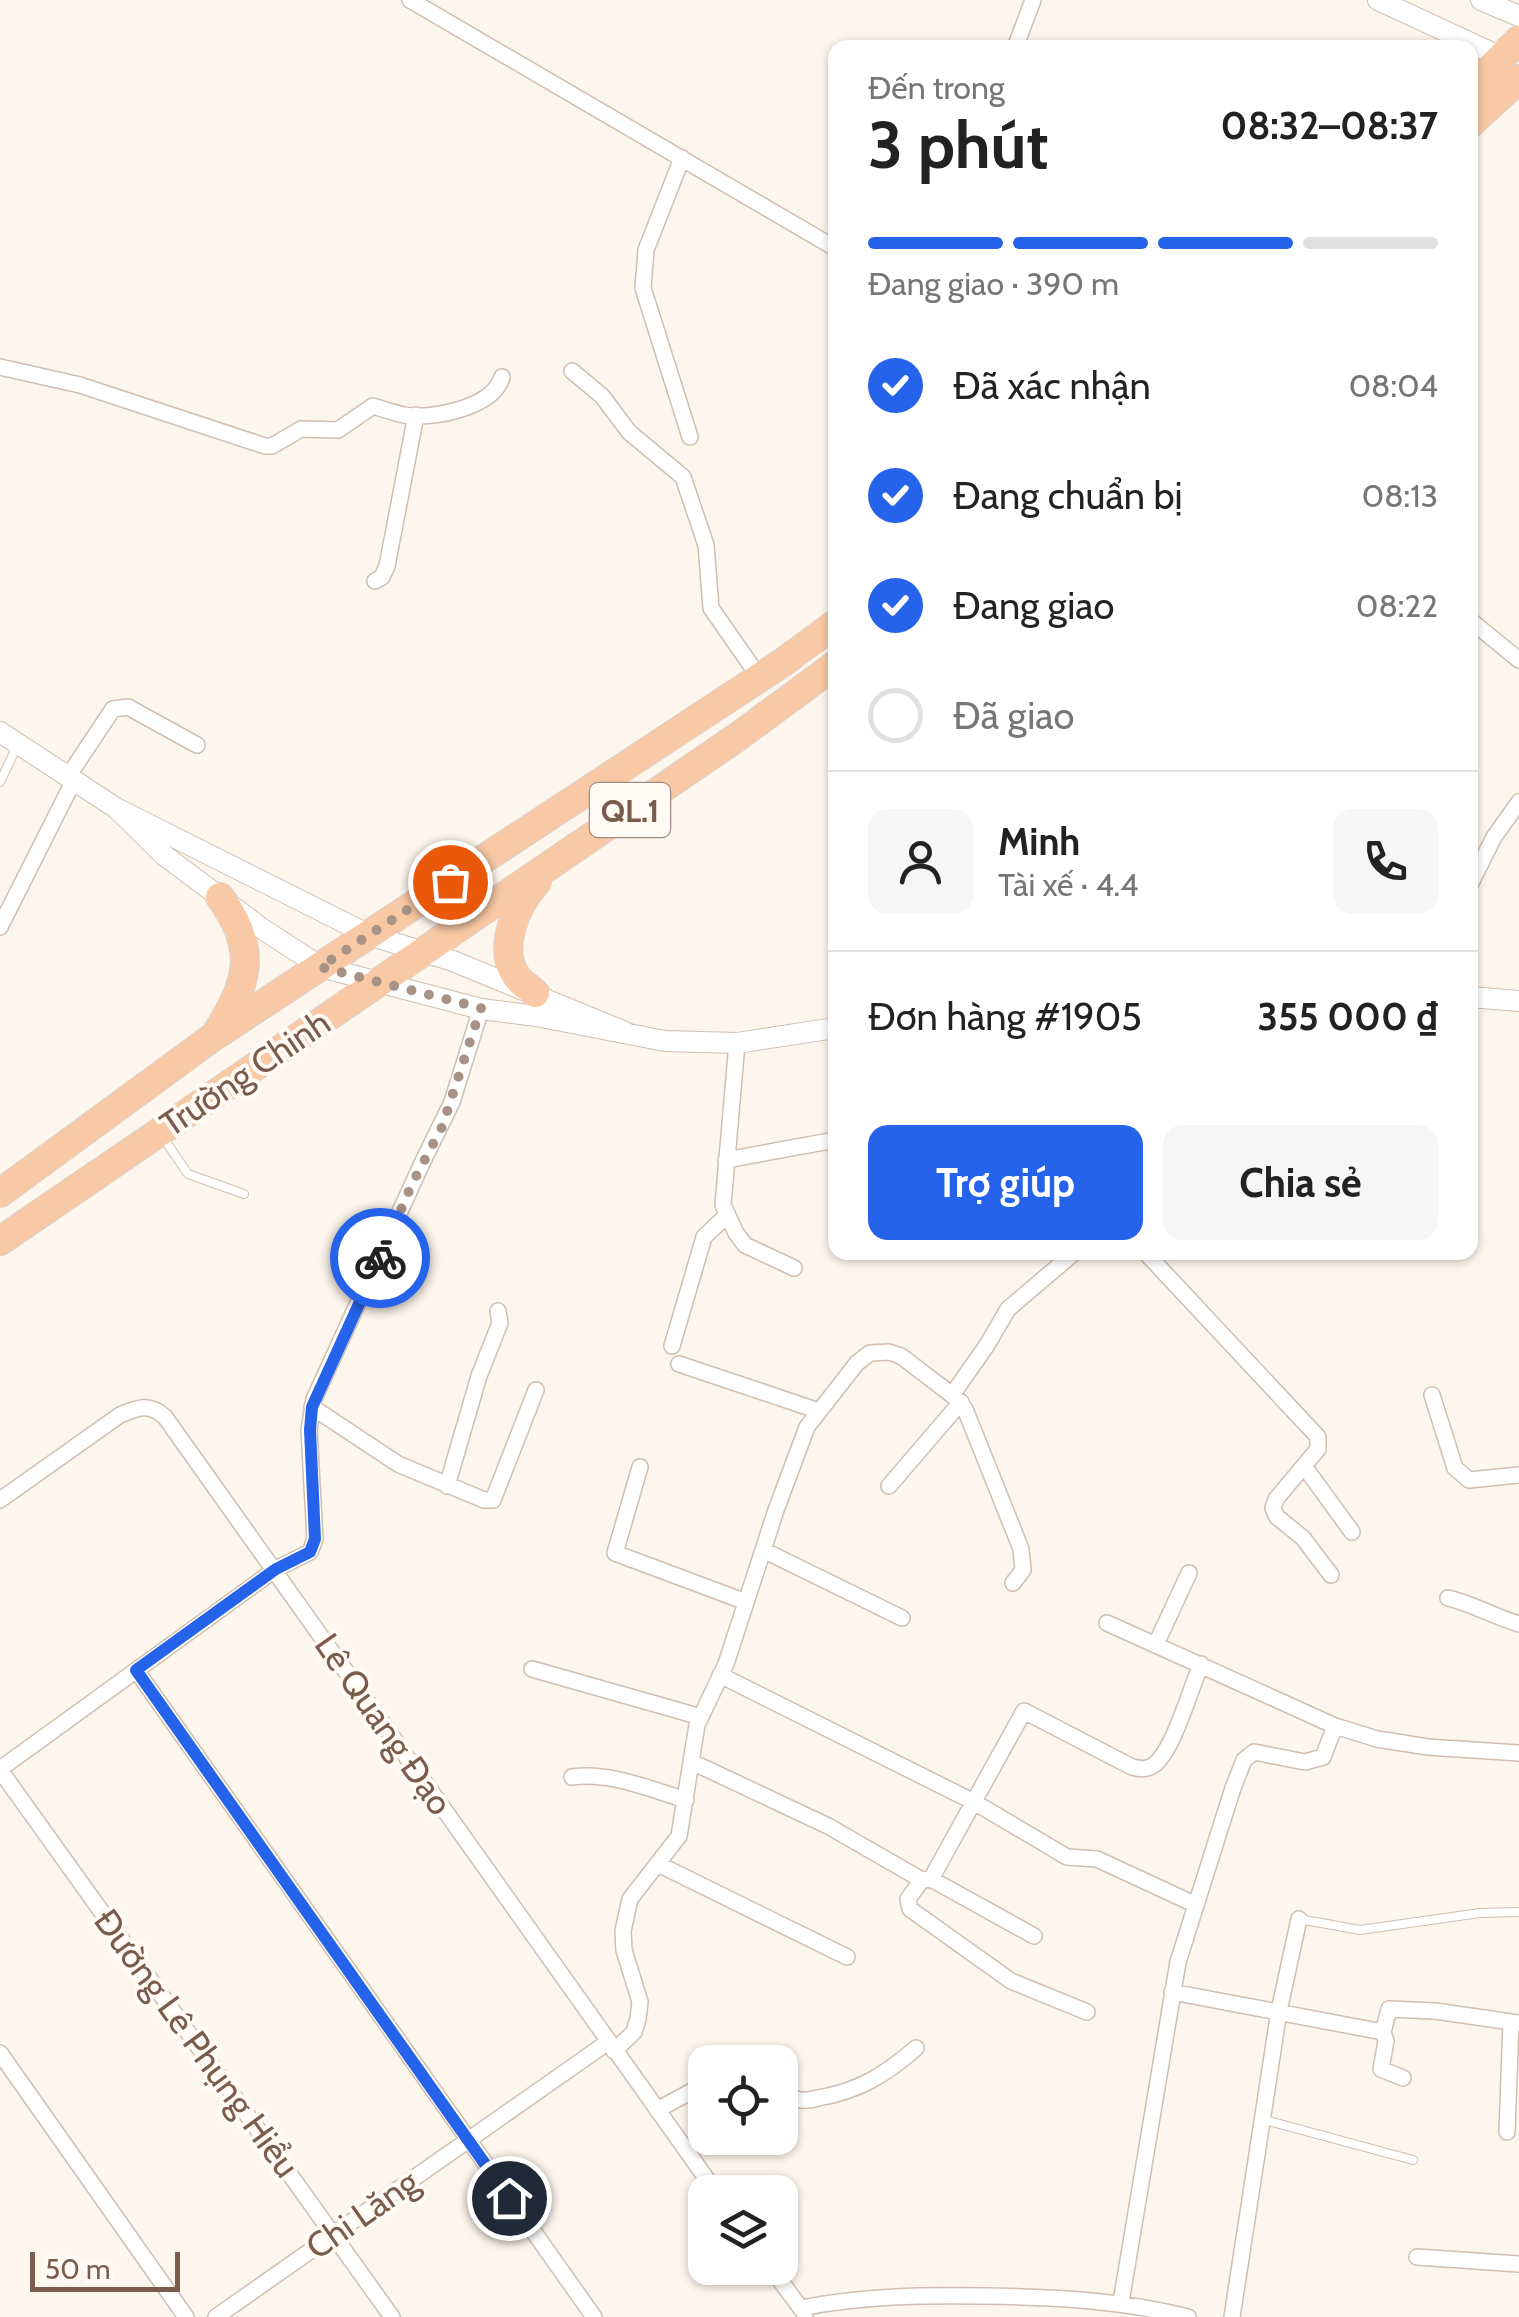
<!DOCTYPE html>
<html lang="vi">
<meta charset="utf-8">
<style>
body{margin:0;font-family:Cabin,sans-serif;background:#f6f6f6;color:#222;height:100vh;display:flex;flex-direction:column;font-size:38px;white-space:nowrap}
*{box-sizing:border-box;margin:0}
p{font-size:32px;color:#767676}
.icon{flex:none;width:55px;height:55px;fill:none;stroke:currentColor;stroke-width:2;stroke-linecap:round;stroke-linejoin:round}
.map{position:relative;flex:1;overflow:hidden}
.side{position:absolute;left:828px;top:40px;width:650px;height:1220px;display:flex;flex-direction:column;background:#fff;border-radius:20px;box-shadow:0 2px 8px #0004}
.side>*{flex:none}
.fabs{position:absolute;left:688px;top:2045px;display:grid;gap:20px}
.fabs a{display:grid;place-items:center;width:110px;height:110px;border-radius:20px;background:#fff;box-shadow:0 2px 8px #0004;font-size:50px}
.scale{position:absolute;left:30px;bottom:25px;width:150px;box-sizing:border-box;padding-left:10px;border:5px solid #7a5c4d;border-top:0;font-size:28px;line-height:35px;white-space:nowrap;color:#7a5c4d;-webkit-text-stroke:8px #fffaf3;paint-order:stroke}
.pin{position:absolute;display:grid;place-items:center;width:85px;height:85px;color:#fff;margin:-42px;border:5px solid #fff;border-radius:50%;box-shadow:0 2px 10px #0007}
.courier{position:absolute;display:grid;place-items:center;width:100px;height:100px;margin:-50px;border:8px solid #2563eb;border-radius:50%;background:#fff;color:#222;box-shadow:0 2px 12px #0007}
.summary em{font-style:normal;font-weight:800}
.summary div{display:flex;flex-direction:column-reverse}
.summary{display:flex;align-items:center;justify-content:space-between;height:170px;padding:0 40px}
h1{font-size:65px;font-weight:800;line-height:75px}
.bar{display:grid;grid-template-columns:repeat(4,1fr);gap:15px 10px;align-content:center;height:120px;padding:0 40px}
.bar i{height:12px;border-radius:8px;background:#e0e0e0}
.bar .current{background:#2563eb}
.bar p{grid-column:span 4}
.line{display:flex;align-items:center;gap:25px;padding:0 40px;border-top:2px solid #e0e0e0}
.line div{flex:1}
.round{display:grid;place-items:center;flex:none;width:105px;height:105px;border-radius:20px;background:#f6f6f6}
ol{padding:0 40px;list-style:none}
li{display:flex;align-items:center;gap:30px;height:110px}
li p{margin-inline-start:auto}
li .icon{padding:10px;border-radius:50%;background:#2563eb;color:#fff;stroke-width:4}
li:last-child{color:#767676}
li i{width:55px;height:55px;border:5px solid #e0e0e0;border-radius:50%}
.primary-button{display:flex;gap:20px;margin-top:auto;padding:20px 40px}
.primary-button a{flex:1;height:115px;border-radius:20px;background:#2563eb;color:#fff;font-size:40px;font-weight:800;line-height:115px;text-align:center}
.primary-button a+a{background:#f6f6f6;color:#222}
.map>svg:first-child{display:block}
.lines{fill:none;stroke-linecap:round;stroke-linejoin:round}
.service-casing{stroke:#d1beb0;stroke-width:10}
.minor-casing{stroke:#d1beb0;stroke-width:18}
.tertiary-casing{stroke:#d1beb0;stroke-width:22}
.trunk-casing{stroke:#dad1cd;stroke-width:30}
.service{stroke:#fff;stroke-width:8}
.minor{stroke:#fff;stroke-width:15}
.tertiary{stroke:#fff;stroke-width:20}
.trunk{stroke:#f9c8a4;stroke-width:28}
.done{stroke:#a89285;stroke-width:10;stroke-dasharray:0 18}
.route{stroke:#2563eb;stroke-width:12}
.labels{text-anchor:middle;dominant-baseline:central;stroke-width:8;stroke-linejoin:round;paint-order:stroke}
.shield{fill:#fffaf3;stroke:#a28b7f;stroke-width:2.5}
.shield-label{font-size:32px;font-weight:bold;fill:#7a5c4d}
.street-label{font-size:35px;fill:#7a5c4d;stroke:#fffaf3}
</style>
<div class="map">
<svg width="1519" height="2317" viewBox="0 0 1519 2317">
<rect width="100%" height="100%" fill="#fdf6ec"/>
<g class="lines">
<g class="service-casing">
<path id="service" d="M 0,782 L 18,744
M 162,1136 L 188,1174 L 244,1194
M 1299,1919 L 1360,1930 L 1480,1913 L 1519,1912
M 1261,2119 L 1413,2160"/>
</g>
<g class="minor-casing">
<path id="minor" d="M 410,0 L 835,248
M 1015,48 L 1033,0
M 682,158 L 646,250 L 643,288 L 690,437
M 0,367 L 80,385 L 265,446 L 272,446 L 301,429 L 338,430 L 373,406 C 383,409 394,413 404,415 C 433,420 494,407 502,377
M 572,371 L 602,396 L 629,432 L 683,477 L 706,545 L 711,608 L 759,677
M 375,581 L 382,577 L 387,566 L 416,415
M 1470,620 L 1519,660
M 67,778 L 113,709 L 128,707 L 197,745
M 1470,885 L 1494,837 L 1519,802
M 0,927 L 73,782
M 737,1043 L 723,1205 L 736,1233 L 745,1245 L 794,1268
M 726,1160 L 835,1140
M 1145,1252 L 1318,1437 L 1318,1449 L 1276,1499 L 1273,1508 L 1277,1517 L 1303,1538 L 1331,1575
M 672,1346 L 704,1237 L 726,1216
M 679,1364 L 819,1411
M 952,1395 L 965,1409 L 1021,1549 L 1023,1570 L 1013,1583
M 1432,1395 L 1455,1468 L 1469,1480 L 1519,1475
M 312,1407 L 398,1464 L 484,1500 L 493,1500 L 536,1390
M 1304,1466 L 1352,1532
M 640,1467 L 615,1553 L 746,1602
M 447,1486 L 479,1376 L 500,1323 L 498,1311
M 889,1486 L 961,1402
M 0,1500 L 120,1415 C 138,1407 150,1403 165,1417 L 716,2192
M 763,1550 L 902,1618
M 1448,1598 C 1473,1604 1493,1616 1519,1624
M 1107,1623 L 1335,1726 L 1323,1757 L 1305,1762 L 1254,1752 L 1244,1760 L 1233,1788 L 1178,1962 L 1121,2302
M 1156,1644 L 1189,1573
M 532,1669 L 701,1717
M 136,1670 L 594,2317
M 720,1675 L 974,1802 L 1067,1857 L 1097,1859 L 1194,1904
M 1335,1726 L 1377,1739 L 1428,1747 L 1519,1753
M 692,1762 L 828,1826 L 922,1880 L 931,1879 L 1034,1936
M 0,1769 L 276,1569 L 310,1552 L 315,1539 L 309,1430 L 314,1399 L 424,1159 L 452,1102 L 481,1009
M 0,1770 L 392,2317
M 572,1777 C 610,1772 650,1789 686,1800
M 658,1864 L 847,1957
M 931,1879 L 1024,1711 L 1132,1767 C 1140,1769 1147,1770 1154,1765 C 1173,1751 1191,1688 1201,1664
M 922,1880 L 908,1899 L 910,1909 L 1011,1981 L 1087,2012
M 1172,1992 L 1383,2032 L 1389,2009 L 1435,2011 L 1519,2023
M 1383,2032 L 1386,2041 L 1381,2069 L 1403,2078
M 614,2051 L 634,2032 L 638,2019 L 640,2002 L 624,1950 L 623,1931 L 630,1899 L 679,1836 L 697,1725 L 726,1664 L 776,1510 L 807,1427 L 857,1363 L 870,1353 L 889,1352 L 901,1356 L 952,1395 L 987,1345 L 1008,1309 L 1075,1252
M 0,2053 L 186,2317
M 747,2062 L 773,2059 L 776,2062
M 780,2069 C 783,2077 786,2093 794,2098 C 801,2102 811,2100 818,2098 C 859,2091 885,2075 916,2048
M 657,2110 L 705,2084
M 1507,2132 L 1511,2022
M 1417,2257 L 1519,2264
M 771,2268 L 805,2314
M 801,2308 C 862,2296 921,2295 983,2296 C 1054,2297 1119,2300 1188,2317
M 216,2317 L 608,2042
M 1232,2317 L 1279,2011 L 1299,1919"/>
</g>
<g class="tertiary-casing">
<path id="tertiary" d="M 1378,0 L 1501,57
M 1481,0 L 1519,16
M 0,732 L 116,808
M 1470,997 L 1519,1001
M 625,1032 L 453,961 L 369,935 L 116,808 L 165,856 L 264,930 L 321,967 L 481,1009 L 536,1016 L 665,1041 L 737,1043 L 835,1028"/>
</g>
<g class="trunk-casing">
<path id="trunk" d="M 1470,88 L 1519,40
M 1470,124 L 1519,79
M 535,993 C 530,988 521,983 517,977 C 496,949 517,904 537,882
M 217,1032 C 250,981 257,948 220,897
M 0,1193 L 213,1037 L 782,663 L 835,624
M 0,1241 L 736,738 L 835,665"/>
</g>
<use href="#service" class="service"/>
<use href="#minor" class="minor"/>
<use href="#tertiary" class="tertiary"/>
<use href="#trunk" class="trunk"/>
</g>
<g class="lines">
<path class="done" d="M 380,1258 L 412,1184 L 442,1127 L 481,1008 L 320,967 L 450,882"/>
<path class="route" d="M 380,1258 L 312,1407 L 310,1430 L 315,1539 L 310,1552 L 276,1569 L 136,1670 L 509,2198"/>
</g>
<g class="labels">
<rect class="shield" x="590" y="783" width="80" height="54" rx="8"/>
<g class="shield-label">
<text x="630" y="810">QL.1</text>
</g>
<g class="street-label">
<text transform="translate(245 1073) rotate(-34)">Trường Chinh</text>
<text transform="translate(384 1724) rotate(55)">Lê Quang Đạo</text>
<text transform="translate(197 2043) rotate(54)">Đường Lê Phụng Hiểu</text>
<text transform="translate(362 2214) rotate(-35)">Chi Lăng</text>
</g>
</g>
</svg>
<div class="fabs">
<a><svg class="icon" aria-label="locate" viewBox="0 0 24 24"><circle cx="12" cy="12" r="6"/><path d="M12 2v4M12 18v4M2 12h4M18 12h4"/></svg></a>
<a><svg class="icon" aria-label="layers" viewBox="0 0 24 24"><path d="M12 4l9 5-9 5-9-5zM3 14l9 5 9-5"/></svg></a>
</div>
<div class="scale">50 m</div>
<div class="pin" style="left:450px;top:882px;background:#ea580c"><svg class="icon" aria-label="bag" viewBox="0 0 24 24"><path d="M5 8h14l-1 12H6zM9 8a3 3 0 0 1 6 0"/></svg></div>
<div class="pin" style="left:509px;top:2198px;background:#1f2937"><svg class="icon" aria-label="home" viewBox="0 0 24 24"><path d="M3 11l9-7 9 7M6 9v11h12V9"/></svg></div>
<div class="courier" style="left:380px;top:1258px"><svg class="icon" aria-label="bike" viewBox="0 0 24 24"><circle cx="6" cy="16" r="4"/><circle cx="18" cy="16" r="4"/><path d="M6 16l4-8h5l3 8M10 8l3 8H6M13 5h3"/></svg></div>
<section class="side">
<div class="summary"><div><h1>3 phút</h1><p>Đến trong</p></div><em>08:32–08:37</em></div>
<div class="bar"><i class="current"></i><i class="current"></i><i class="current"></i><i></i><p>Đang giao · 390 m</p></div>
<ol>
<li><svg class="icon" aria-label="check" viewBox="0 0 24 24"><path d="M5 12l5 5 9-10"/></svg>Đã xác nhận<p>08:04</p></li>
<li><svg class="icon" aria-label="check" viewBox="0 0 24 24"><path d="M5 12l5 5 9-10"/></svg>Đang chuẩn bị<p>08:13</p></li>
<li><svg class="icon" aria-label="check" viewBox="0 0 24 24"><path d="M5 12l5 5 9-10"/></svg>Đang giao<p>08:22</p></li>
<li><i></i>Đã giao</li>
</ol>
<div class="line" style="height:180px"><a class="round"><svg class="icon" aria-label="person" viewBox="0 0 24 24"><circle cx="12" cy="8" r="4"/><path d="M4 21q1-7 8-7t8 7"/></svg></a><div><b>Minh</b><p>Tài xế · 4.4</p></div><a class="round"><svg class="icon" aria-label="phone" viewBox="0 0 24 24"><path d="M5 4h4l2 5-3 2q2 4 5 5l2-3 5 2v4C11 20 4 13 5 4z"/></svg></a></div>
<div class="line" style="height:130px"><div>Đơn hàng #1905</div><b>355 000 ₫</b></div>
<div class="primary-button"><a>Trợ giúp</a><a>Chia sẻ</a></div>
</section>
</div>
